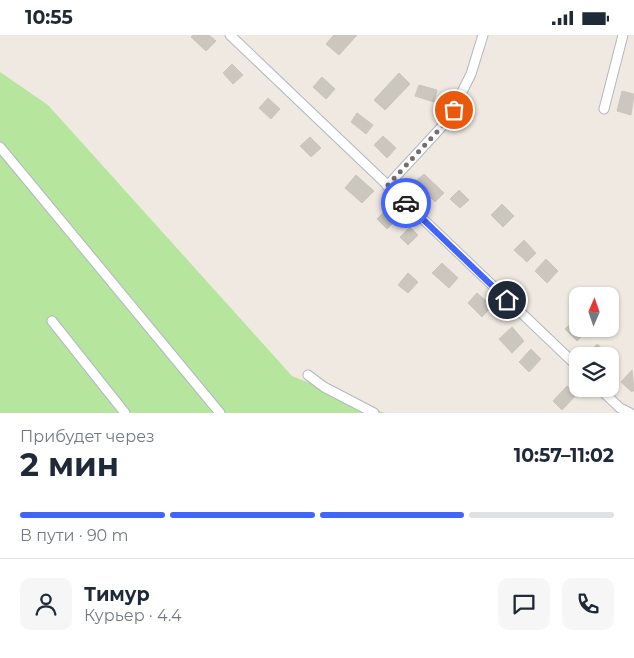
<!DOCTYPE html>
<html lang="ru">
<meta charset="utf-8">
<style>
body{margin:0;font-family:Montserrat,sans-serif;background:#f6f6f7;color:#1f2937;height:100vh;display:flex;flex-direction:column;font-size:19px;white-space:nowrap}
*{box-sizing:border-box;margin:0}
p{font-size:16px;color:#747a83}
.icon{flex:none;width:28px;height:28px;fill:none;stroke:currentColor;stroke-width:2;stroke-linecap:round;stroke-linejoin:round}
.map{position:relative;height:378px;overflow:hidden}
.panel{display:flex;flex-direction:column;background:#fff;flex:1}
.panel>*{flex:none}
.needle{width:32px;rotate:2deg}
.fabs{position:absolute;left:569px;top:252px;display:grid;gap:10px}
.fabs a{display:grid;place-items:center;width:50px;height:50px;border-radius:10px;background:#fff;box-shadow:0 1px 4px #0004;font-size:25px}
.pin{position:absolute;display:grid;place-items:center;width:42px;height:42px;color:#fff;margin:-21px;border:2px solid #fff;border-radius:50%;box-shadow:0 1px 5px #0007}
.courier{position:absolute;display:grid;place-items:center;width:50px;height:50px;margin:-25px;border:4px solid #4264fb;border-radius:50%;background:#fff;color:#222;box-shadow:0 1px 6px #0007}
.overview em{font-style:normal;font-weight:700}
.overview div{display:flex;flex-direction:column-reverse}
.overview{display:flex;align-items:center;justify-content:space-between;height:85px;padding:0 20px}
h1{font-size:32px;font-weight:700;line-height:38px}
.bar{display:grid;grid-template-columns:repeat(4,1fr);gap:8px 5px;align-content:center;height:60px;padding:0 20px}
.bar i{height:6px;border-radius:4px;background:#e0e1e3}
.bar .on{background:#4264fb}
.bar p{grid-column:span 4}
.line{display:flex;align-items:center;gap:12px;padding:0 20px;border-top:1px solid #e0e1e3}
.line div{flex:1}
.round{display:grid;place-items:center;flex:none;width:52px;height:52px;border-radius:10px;background:#f6f6f7}
.status{display:flex;justify-content:space-between;align-items:center;height:35px;padding:0 25px;background:#fff;direction:ltr}
.status svg{height:14px;fill:currentColor}
.map>svg:first-child{display:block}
.garden{fill:#b6e59e}
.building{fill:#cbc7bf;stroke:#cbc5ba}
.lines{fill:none;stroke-linecap:round;stroke-linejoin:round}
.street-casing{stroke:#b4b7c1;stroke-width:11}
.street{stroke:#fff;stroke-width:9}
.done{stroke:#726f6d;stroke-width:5;stroke-dasharray:0 9}
.route{stroke:#4264fb;stroke-width:6}
</style>
<div class="status"><b>10:55</b><svg viewBox="0 0 49 12"><path d="M0 12V9h3v3zM5 12V6h3v6zM10 12V3h3v9zM15 12V0h3v12zM26 1h20v11H26zM47 4h2v5h-2z"/></svg></div>
<div class="map">
<svg width="634" height="378" viewBox="0 0 634 378">
<rect width="100%" height="100%" fill="#efe9e1"/>
<path class="garden" d="M 0,37 L 48,70 L 292,341 L 385,378 L 0,378 Z"/>
<path class="building" d="M 193,0 L 209,0 L 216,6 L 206,16 L 191,2 Z
M 334,0 L 357,0 L 339,20 L 326,9 Z
M 232,29 L 243,40 L 233,49 L 223,38 Z
M 399,38 L 410,49 L 385,75 L 374,65 Z
M 322,42 L 335,54 L 326,64 L 313,52 Z
M 419,50 L 437,55 L 434,67 L 415,61 Z
M 622,56 L 634,59 L 631,80 L 617,76 Z
M 268,63 L 280,74 L 271,84 L 259,73 Z
M 357,78 L 373,90 L 366,99 L 351,87 Z
M 383,101 L 396,113 L 387,123 L 374,110 Z
M 310,102 L 321,113 L 311,122 L 300,111 Z
M 424,139 L 444,158 L 435,167 L 415,147 Z
M 356,140 L 374,156 L 362,168 L 345,153 Z
M 459,155 L 469,165 L 460,173 L 450,164 Z
M 502,169 L 514,181 L 503,192 L 491,180 Z
M 386,175 L 396,185 L 387,194 L 377,184 Z
M 410,192 L 418,200 L 408,210 L 400,202 Z
M 524,205 L 536,218 L 527,227 L 514,215 Z
M 546,224 L 558,236 L 547,248 L 535,236 Z
M 442,228 L 458,243 L 449,253 L 432,238 Z
M 408,238 L 418,247 L 408,258 L 398,250 Z
M 477,258 L 492,271 L 482,282 L 468,268 Z
M 576,283 L 578,294 L 588,295 L 577,306 L 565,294 Z
M 512,292 L 524,306 L 512,318 L 499,304 Z
M 597,309 L 608,319 L 606,321 L 594,321 L 590,317 Z
M 531,314 L 541,324 L 529,337 L 519,327 Z
M 632,335 L 634,355 L 632,357 L 621,347 Z
M 567,351 L 577,359 L 562,375 L 553,366 Z"/>
<g class="lines">
<g class="street-casing">
<path id="street" d="M 230,0 L 578,332
M 604,74 L 623,0
M 0,112 L 220,378
M 387,151 L 448,85 L 471,39 L 483,0
M 52,286 L 125,378
M 308,340 L 324,352 L 374,378
M 600,354 L 620,373 L 630,378"/>
</g>
<use href="#street" class="street"/>
</g>
<g class="lines">
<path class="done" d="M 406,168 L 387,151 L 448,85 L 454,75"/>
<path class="route" d="M 406,168 L 507,265"/>
</g>
</svg>
<div class="fabs">
<a><svg class="needle" viewBox="-14 -14 28 28"><path d="M0-13l5 13h-10z" fill="#e53935"/><path d="M0 13l5-13h-10z" fill="#747a83"/></svg></a>
<a><svg class="icon" aria-label="layers" viewBox="0 0 24 24"><path d="M12 4l9 5-9 5-9-5zM3 14l9 5 9-5"/></svg></a>
</div>
<div class="pin" style="left:454px;top:75px;background:#ea580c"><svg class="icon" aria-label="bag" viewBox="0 0 24 24"><path d="M5 8h14l-1 12H6zM9 8a3 3 0 0 1 6 0"/></svg></div>
<div class="pin" style="left:507px;top:265px;background:#1f2937"><svg class="icon" aria-label="home" viewBox="0 0 24 24"><path d="M3 11l9-7 9 7M6 9v11h12V9"/></svg></div>
<div class="courier" style="left:406px;top:168px"><svg class="icon" aria-label="car" viewBox="0 0 24 24"><path d="M5 17H2v-5l4-1 3-4h7l3 4 3 1v5h-3M9 17h6M6 11h13"/><circle cx="7" cy="17" r="2"/><circle cx="17" cy="17" r="2"/></svg></div>
</div>
<section class="panel">
<div class="overview"><div><h1>2 мин</h1><p>Прибудет через</p></div><em>10:57–11:02</em></div>
<div class="bar"><i class="on"></i><i class="on"></i><i class="on"></i><i></i><p>В пути · 90 m</p></div>
<div class="line" style="height:90px"><a class="round"><svg class="icon" aria-label="person" viewBox="0 0 24 24"><circle cx="12" cy="8" r="4"/><path d="M4 21q1-7 8-7t8 7"/></svg></a><div><b>Тимур</b><p>Курьер · 4.4</p></div><a class="round"><svg class="icon" aria-label="chat" viewBox="0 0 24 24"><path d="M4 5h16v11H9l-5 4z"/></svg></a><a class="round"><svg class="icon" aria-label="phone" viewBox="0 0 24 24"><path d="M5 4h4l2 5-3 2q2 4 5 5l2-3 5 2v4C11 20 4 13 5 4z"/></svg></a></div>
</section>
